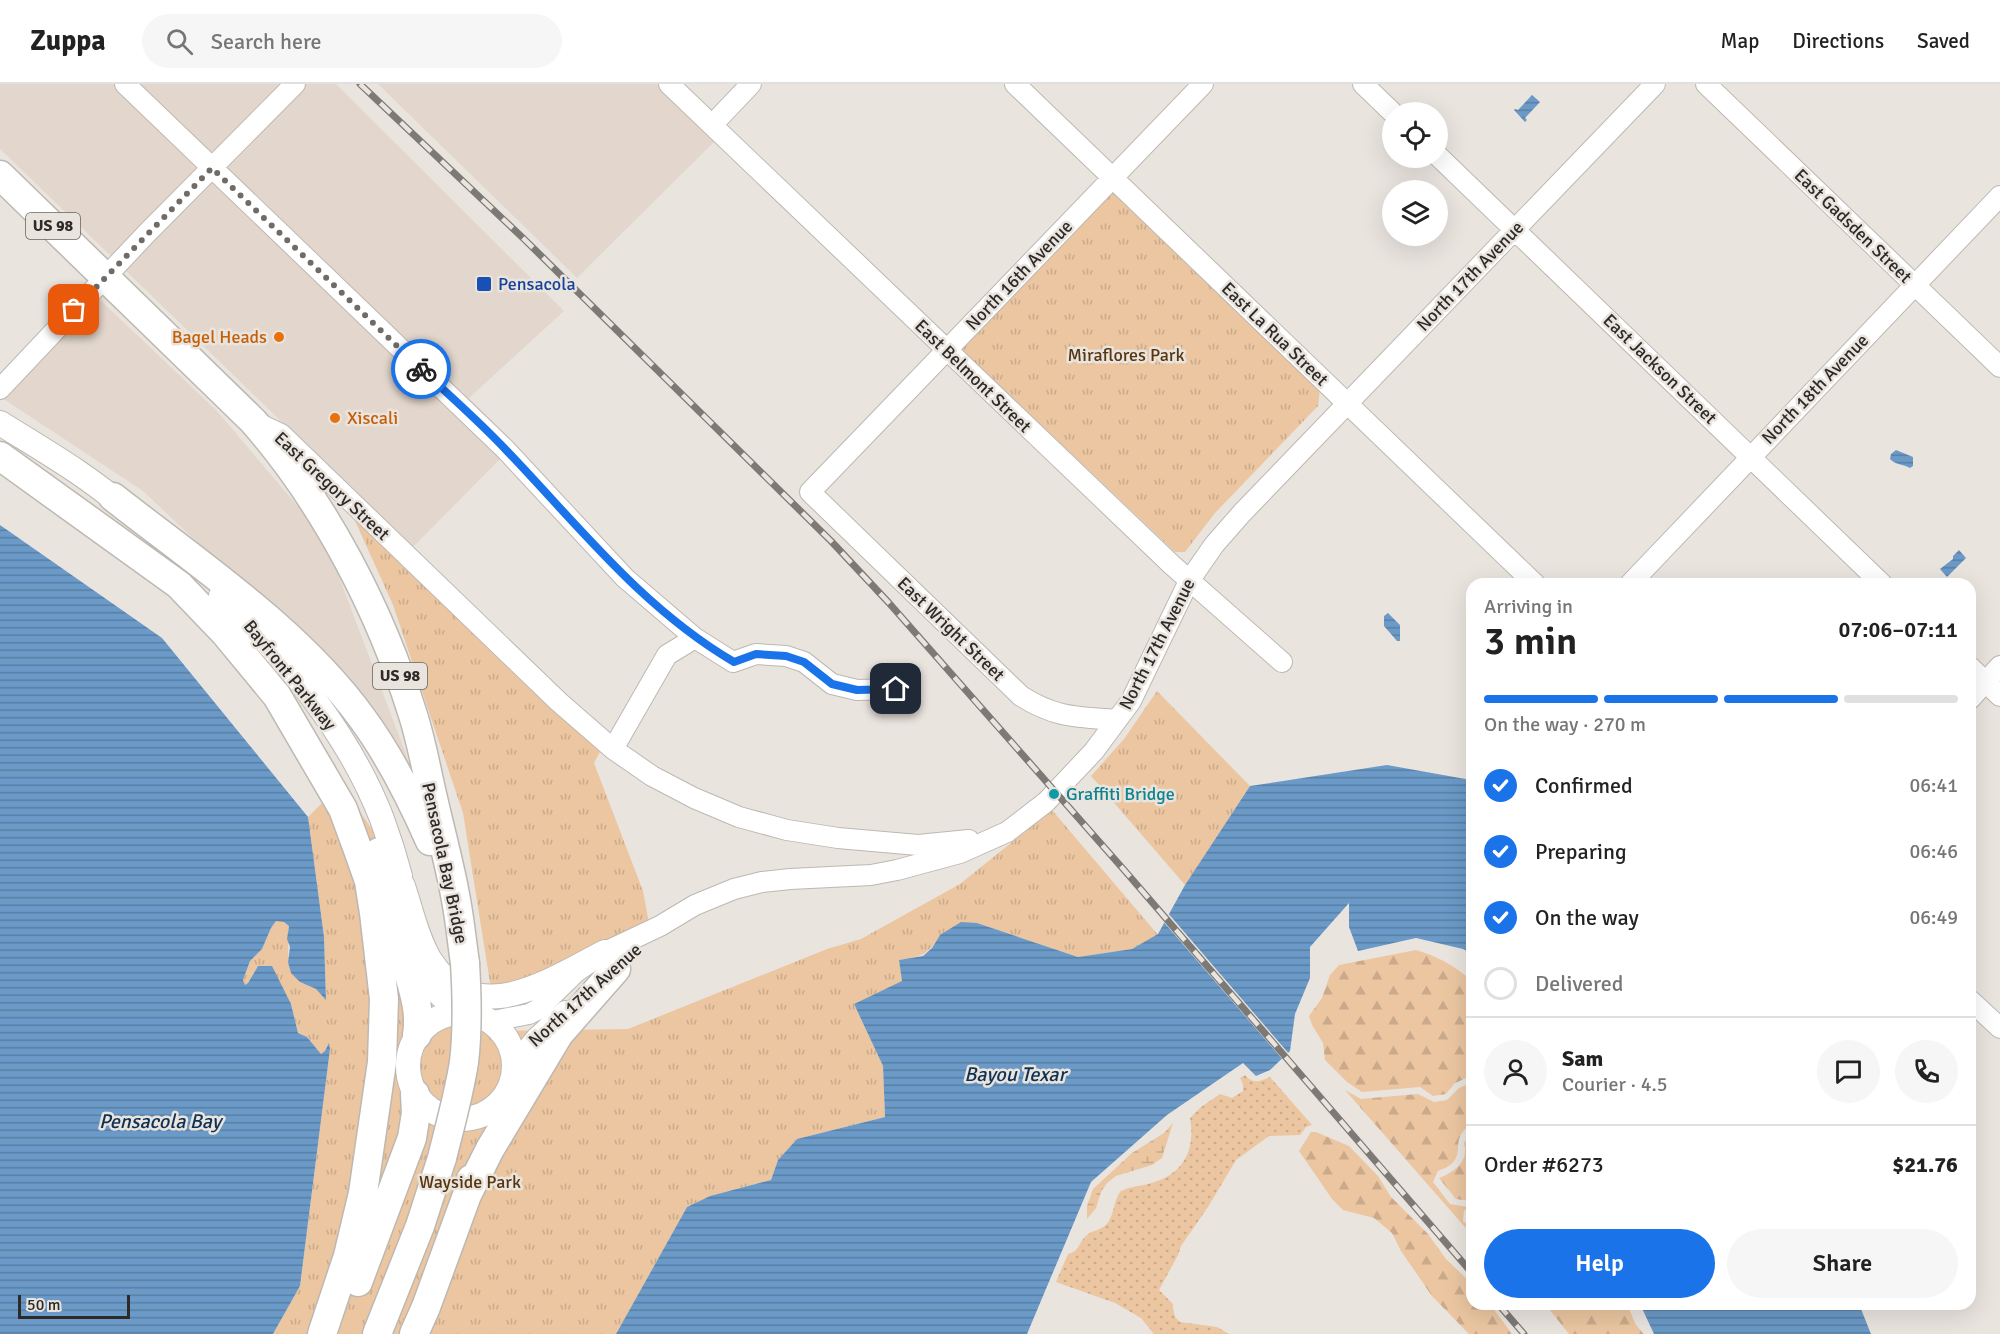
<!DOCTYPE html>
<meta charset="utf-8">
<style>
body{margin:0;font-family:Signika,sans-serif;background:#f6f6f6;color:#222;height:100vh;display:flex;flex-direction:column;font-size:22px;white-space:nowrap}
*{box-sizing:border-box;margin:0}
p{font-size:20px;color:#767676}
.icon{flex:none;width:33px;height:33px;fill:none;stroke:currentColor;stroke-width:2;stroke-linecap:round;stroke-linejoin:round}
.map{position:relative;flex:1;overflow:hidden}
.sheet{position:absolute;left:1466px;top:494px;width:510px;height:732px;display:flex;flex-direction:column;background:#fff;border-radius:18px;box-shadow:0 6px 24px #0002}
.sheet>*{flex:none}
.fabs{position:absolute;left:1382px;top:18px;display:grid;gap:12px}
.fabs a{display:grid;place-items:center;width:66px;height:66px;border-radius:50%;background:#fff;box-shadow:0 6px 24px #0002;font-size:30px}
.scale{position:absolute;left:18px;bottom:15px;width:112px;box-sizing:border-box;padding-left:6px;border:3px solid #2d2a28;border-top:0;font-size:16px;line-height:21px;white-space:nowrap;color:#2d2a28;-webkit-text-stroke:4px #eae4df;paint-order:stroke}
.pin{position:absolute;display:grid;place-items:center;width:51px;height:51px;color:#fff;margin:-26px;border-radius:12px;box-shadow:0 3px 9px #0006}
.courier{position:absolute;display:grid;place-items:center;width:60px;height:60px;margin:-30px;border:4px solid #1a73e8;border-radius:50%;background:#fff;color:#222;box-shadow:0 2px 8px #0007}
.head em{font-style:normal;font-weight:600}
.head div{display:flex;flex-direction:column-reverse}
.head{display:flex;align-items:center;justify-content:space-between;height:102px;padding:0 18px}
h1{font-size:39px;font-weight:600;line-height:45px}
.bar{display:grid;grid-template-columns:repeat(4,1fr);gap:9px 6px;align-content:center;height:72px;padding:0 18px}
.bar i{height:8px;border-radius:4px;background:#e0e0e0}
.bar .active{background:#1a73e8}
.bar p{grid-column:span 4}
.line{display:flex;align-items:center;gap:15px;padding:0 18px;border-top:2px solid #e0e0e0}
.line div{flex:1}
.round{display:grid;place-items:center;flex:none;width:63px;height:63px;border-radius:32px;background:#f6f6f6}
ol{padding:0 18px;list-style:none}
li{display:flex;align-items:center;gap:18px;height:66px}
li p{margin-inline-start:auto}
li .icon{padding:6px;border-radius:50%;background:#1a73e8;color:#fff;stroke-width:4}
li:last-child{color:#767676}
li i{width:33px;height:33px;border:3px solid #e0e0e0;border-radius:50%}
.primary-button{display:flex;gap:12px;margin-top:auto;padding:12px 18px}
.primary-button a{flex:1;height:69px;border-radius:36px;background:#1a73e8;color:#fff;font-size:24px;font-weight:600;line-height:69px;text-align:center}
.primary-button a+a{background:#f6f6f6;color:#222}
header{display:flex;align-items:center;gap:36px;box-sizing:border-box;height:84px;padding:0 30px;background:#fff;border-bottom:2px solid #e0e0e0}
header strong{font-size:28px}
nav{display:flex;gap:33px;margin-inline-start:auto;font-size:21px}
.search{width:420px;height:54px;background:#f6f6f6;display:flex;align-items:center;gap:15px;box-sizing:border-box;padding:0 21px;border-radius:33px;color:#767676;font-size:22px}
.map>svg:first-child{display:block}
.built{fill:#e3d7cd}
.grass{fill:url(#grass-dots)}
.forest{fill:url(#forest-firs)}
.wetland{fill:url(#wetland-marsh)}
.park{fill:url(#park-tufts)}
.water{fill:url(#water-rules)}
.pier{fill:#eae4df}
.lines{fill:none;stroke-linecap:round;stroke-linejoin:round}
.minor-casing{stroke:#bdb8b2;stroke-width:22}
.major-casing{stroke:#bdb8b2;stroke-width:26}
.highway-casing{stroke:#bdb8b2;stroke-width:31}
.minor{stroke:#fff;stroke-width:20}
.major{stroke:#fff;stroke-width:24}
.highway{stroke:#fff;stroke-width:28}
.rail-casing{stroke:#7d7975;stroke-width:7}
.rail{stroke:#eae4df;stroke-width:4.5;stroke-dasharray:14;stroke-linecap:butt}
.highway-bridge-casing{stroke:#bdb8b2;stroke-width:31;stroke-linecap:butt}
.highway-bridge{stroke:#fff;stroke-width:28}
.done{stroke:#6f6b68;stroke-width:6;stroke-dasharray:0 10.8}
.route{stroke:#1a73e8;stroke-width:8}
.transit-dot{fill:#1a4fb4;stroke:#eae4df;stroke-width:2}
.food-dot{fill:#e8710a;stroke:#eae4df;stroke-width:2}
.culture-dot{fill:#0f9aa8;stroke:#eae4df;stroke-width:2}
.labels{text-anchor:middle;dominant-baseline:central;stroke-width:5;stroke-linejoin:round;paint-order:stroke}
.shield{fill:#eae4df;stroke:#66625f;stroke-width:1.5}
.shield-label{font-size:16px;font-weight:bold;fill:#2d2a28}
.street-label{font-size:18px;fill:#2d2a28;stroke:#eae4df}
.transit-label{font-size:18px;fill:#164399;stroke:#eae4df;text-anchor:start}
.food-label{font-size:18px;fill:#c56008;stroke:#eae4df;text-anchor:end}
.park-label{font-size:18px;fill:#56350f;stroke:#eae4df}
.culture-label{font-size:18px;fill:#0d838f;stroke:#eae4df;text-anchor:start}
.water-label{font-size:20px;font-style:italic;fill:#0f3252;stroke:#eae4df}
</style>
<header>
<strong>Zuppa</strong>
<div class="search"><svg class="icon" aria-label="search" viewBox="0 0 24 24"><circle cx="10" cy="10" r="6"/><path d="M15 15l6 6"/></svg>Search here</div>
<nav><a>Map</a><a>Directions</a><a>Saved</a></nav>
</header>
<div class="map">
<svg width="2000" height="1250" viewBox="0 0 2000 1250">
<defs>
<pattern id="grass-dots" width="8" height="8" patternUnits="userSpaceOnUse" patternTransform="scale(1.5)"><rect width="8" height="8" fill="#ebc6a1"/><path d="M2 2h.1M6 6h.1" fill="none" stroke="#caaa8b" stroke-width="1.8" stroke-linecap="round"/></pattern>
<pattern id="forest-firs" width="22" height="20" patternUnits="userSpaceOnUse" patternTransform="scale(1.5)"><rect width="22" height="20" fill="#ebc6a1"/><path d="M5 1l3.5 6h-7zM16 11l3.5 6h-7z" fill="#caaa8b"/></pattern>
<pattern id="wetland-marsh" width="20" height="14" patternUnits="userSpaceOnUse" patternTransform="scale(1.5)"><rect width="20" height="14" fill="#ebc6a1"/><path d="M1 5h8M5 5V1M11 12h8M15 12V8" fill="none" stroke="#caaa8b"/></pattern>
<pattern id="park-tufts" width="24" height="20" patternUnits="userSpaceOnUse" patternTransform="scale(1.5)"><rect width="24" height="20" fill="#ebc6a1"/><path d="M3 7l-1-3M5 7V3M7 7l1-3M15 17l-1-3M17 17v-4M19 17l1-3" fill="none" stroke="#caaa8b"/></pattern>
<pattern id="water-rules" width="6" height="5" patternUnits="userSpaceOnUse" patternTransform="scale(1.5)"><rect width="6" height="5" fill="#6b9ac8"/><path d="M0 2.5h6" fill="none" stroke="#587ea2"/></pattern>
</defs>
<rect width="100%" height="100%" fill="#eae4df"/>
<path class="built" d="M 0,0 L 284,0 L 113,174 L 0,65 Z
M 306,0 L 336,0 L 564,227 L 469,314 L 515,360 L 412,464 L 124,185 Z
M 378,0 L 657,0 L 715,57 L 577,194 Z
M 97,213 L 216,326 L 324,453 L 412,686 L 387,655 L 258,516 L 143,407 L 2,314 Z"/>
<path class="grass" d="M 1245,991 C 1253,1000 1259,998 1270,993 L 1312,1041 L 1306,1043 L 1300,1051 L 1269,1052 L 1236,1076 L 1208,1123 L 1181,1162 L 1178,1171 L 1159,1206 L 1172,1219 L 1175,1233 L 1180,1238 L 1217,1243 L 1229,1250 L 1154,1250 L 1141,1234 L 1115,1219 L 1056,1198 L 1068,1170 C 1080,1167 1078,1159 1086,1152 C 1093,1145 1103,1147 1109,1137 C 1114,1129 1115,1112 1121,1107 C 1128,1103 1140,1102 1148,1100 C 1182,1092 1196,1068 1190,1034 L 1201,1023 L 1220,1010 L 1232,1014 L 1243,1007 L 1243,1000 L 1240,994 Z"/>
<path class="forest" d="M 1416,866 C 1437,872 1455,882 1471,896 L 1471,992 L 1455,999 L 1446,1010 L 1433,1012 L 1420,1003 L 1362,1008 L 1347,998 L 1325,976 L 1323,959 L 1312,941 L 1309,932 L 1322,914 L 1330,891 L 1339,881 Z
M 1471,999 L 1471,1041 C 1445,1057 1473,1075 1438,1087 L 1433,1098 L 1450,1120 L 1468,1123 L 1464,1127 L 1463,1137 L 1471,1144 L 1471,1150 L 1345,1006 L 1361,1015 L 1418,1010 L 1434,1018 L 1447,1016 L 1459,1004 Z
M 1311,1048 L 1316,1048 L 1349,1062 L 1378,1092 L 1391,1113 L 1428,1150 L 1446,1175 L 1471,1199 L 1472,1220 L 1490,1220 L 1512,1250 L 1469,1250 L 1432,1212 L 1401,1167 L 1392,1149 L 1374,1134 L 1343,1126 L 1332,1115 L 1299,1067 Z
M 1471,1048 L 1471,1117 L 1456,1115 L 1439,1094 C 1455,1088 1469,1077 1464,1059 Z
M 1545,1220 L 1627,1220 L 1636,1241 L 1644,1250 L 1569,1250 Z"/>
<path class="wetland" d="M 1173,1039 L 1162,1074 L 1152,1081 L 1116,1092 L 1107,1099 L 1101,1108 L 1096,1124 L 1087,1135 L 1087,1122 L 1093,1105 L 1132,1069 L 1164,1049 Z"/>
<path class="park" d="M 1111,106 L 1320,306 L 1318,322 L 1215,429 L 1185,468 L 1175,468 L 958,262 Z
M 352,430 L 601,666 L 594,679 L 643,807 L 649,839 L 528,899 L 491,905 L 463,729 L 393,521 Z
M 1157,607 L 1250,702 L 1185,801 L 1091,692 L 1124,655 Z
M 335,706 L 354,719 L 384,763 L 416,932 L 485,947 L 628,945 L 827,865 L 861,855 L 960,800 L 1052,726 L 1158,851 L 1132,865 L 1078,873 L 977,839 L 940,851 C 927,872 922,872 899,876 L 903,897 L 854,920 L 883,982 L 885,1033 L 797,1055 L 778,1076 L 771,1096 L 710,1112 L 687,1123 L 616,1250 L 273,1250 L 300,1202 L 330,965 L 321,970 L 307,953 L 298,949 L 291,920 L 258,882 L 248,899 L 244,902 L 243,896 L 250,877 L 262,865 L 271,844 L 276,837 L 284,837 L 289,841 C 287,854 289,865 288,878 L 300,898 L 316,905 L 326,915 L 324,853 L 308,733 Z"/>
<path class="water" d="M 1532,11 L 1540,18 L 1525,34 L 1527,36 L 1525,38 L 1514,26 L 1515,25 L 1518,26 Z
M 1896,366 L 1913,373 L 1913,382 L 1910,384 C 1903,380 1896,381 1890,375 L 1891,370 Z
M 0,441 L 162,554 L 308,733 L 324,853 L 326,916 L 316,905 L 300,898 L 291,889 L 288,878 L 290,863 L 287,855 L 289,842 L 284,838 L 276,837 L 271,844 L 262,865 L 250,877 L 243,896 L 245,901 L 248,899 L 258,882 L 272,882 L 291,920 L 298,949 L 307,953 L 321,970 L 325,967 L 329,959 L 330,965 L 300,1202 L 273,1250 L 0,1250 Z
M 1959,466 L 1966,474 L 1947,493 L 1940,485 L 1953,475 L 1953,472 Z
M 1388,529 L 1400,541 L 1400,557 L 1397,557 L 1384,542 L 1384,532 Z
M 1387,681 L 1471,696 L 1471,869 L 1463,865 L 1416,854 L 1358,867 L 1349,843 L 1349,819 L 1310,863 L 1310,894 L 1295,930 L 1290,967 L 1270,986 L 1256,992 L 1243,979 L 1167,1031 L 1091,1098 L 1027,1250 L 616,1250 L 687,1123 L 710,1112 L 771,1096 L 778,1076 L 797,1055 L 885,1033 L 883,982 L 854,920 L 902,897 L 899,876 L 923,872 L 932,864 L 940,851 L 961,838 L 977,839 L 1078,873 L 1132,865 L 1158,850 L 1185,801 L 1250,702 Z
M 1640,1220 L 1859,1220 L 1871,1250 L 1654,1250 Z"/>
<path class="pier" d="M 1167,828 L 1290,971 L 1284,977 L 1162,836 Z"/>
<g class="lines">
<g class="minor-casing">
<path id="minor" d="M 125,0 L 505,365 L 625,494 L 695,554 L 733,578 L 756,570 L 786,572 L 804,578 L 832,600 L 857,606 L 896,605
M 669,0 L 1172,481 L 1282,578
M 1015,0 L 1535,500
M 1363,0 L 1392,28
M 1706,0 L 2000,283
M 712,41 L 751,0
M 1437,71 L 1882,500
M 0,305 L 147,149 L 295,0
M 264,342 L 281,350 L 559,618 L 613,665 L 652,692 L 694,714 L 739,733 L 787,746 L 838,754 L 918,761 L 969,756
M 1630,500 L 2000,112
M 1970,583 L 2000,612
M 1970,615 L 2000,582
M 1117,636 C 1078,633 1055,634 1021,612 L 810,408 L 1203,0
M 613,665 L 667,571 L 695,554
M 1970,916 L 2000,944
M 488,938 L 529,930 L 537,926 L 576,888 L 605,868 L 660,842 L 695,821 L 734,805 L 762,798 L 790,795 L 871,791 L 897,786 L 960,769 L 1007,748 L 1046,718 L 1094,667 L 1131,617 L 1189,497 L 1214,461 L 1242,429 L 1655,0
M 513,982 L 536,954 L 565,927"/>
</g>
<g class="major-casing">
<path id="major" d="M 0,339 C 43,366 89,392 127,426
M 221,512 C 286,572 350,652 382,735 C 389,754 395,773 400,792
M 403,802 C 411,826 417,854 430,876 C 476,948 550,896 605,868
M 413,853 C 421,892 430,905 462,929
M408 982a53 53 0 1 1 106 0a53 53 0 1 1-106 0Z"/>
</g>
<g class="highway-casing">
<path id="highway" d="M 0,91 L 253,337 C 325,419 381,528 413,631 C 421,656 426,684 432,710 C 440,746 450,781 456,816 C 460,837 462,859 465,879
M 0,372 L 179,501 L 225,549 L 277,612 L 343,725 L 358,766 L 369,797 L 374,829 L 384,915 L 382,978 L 363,1109 L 348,1172 L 322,1250
M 113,413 C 197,479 299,547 362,634 C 390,672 411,714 430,757
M 379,768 C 390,800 395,832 402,864 C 408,894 422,920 417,951
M 467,1111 L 490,1065 L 559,950 L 616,885
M 358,1198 L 412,1054 L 416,1029 L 415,1010
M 377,1250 L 420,1142 L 442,1074
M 414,1250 L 426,1223 L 467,1111 L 471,1095"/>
</g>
<use href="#minor" class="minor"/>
<use href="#major" class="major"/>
<use href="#highway" class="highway"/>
<g class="rail-casing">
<path id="rail" d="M 360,0 L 523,154 L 831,457 L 889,519 L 1125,787 L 1472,1189
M 1498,1220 L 1524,1250"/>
</g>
<use href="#rail" class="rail"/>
<g class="highway-bridge-casing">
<path id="highway-bridge" d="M 442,1074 C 450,1042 459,1010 464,978 C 468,945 467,912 465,879"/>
</g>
<use href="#highway-bridge" class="highway-bridge"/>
</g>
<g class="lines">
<path class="done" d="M 74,226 L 212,84 L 421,285"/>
<path class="route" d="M 421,285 C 450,312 480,338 507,367 C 579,442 642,524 734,578 L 756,570 L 786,572 L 804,578 L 832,600 L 857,606 L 896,605"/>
</g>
<rect class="transit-dot" x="476" y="192" width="16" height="16" rx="3"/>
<g class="food-dot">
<circle cx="279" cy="253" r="6"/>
<circle cx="335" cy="334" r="6"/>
</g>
<circle class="culture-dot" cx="1054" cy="710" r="6"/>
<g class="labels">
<g class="shield">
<rect x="26" y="129" width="54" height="26" rx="4.5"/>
<rect x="373" y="579" width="54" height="26" rx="4.5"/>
</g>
<g class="shield-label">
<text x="53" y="142">US 98</text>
<text x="400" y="592">US 98</text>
</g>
<g class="street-label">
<text transform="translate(1853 142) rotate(44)">East Gadsden Street</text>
<text transform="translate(1019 191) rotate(-46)">North 16th Avenue</text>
<text transform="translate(1470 192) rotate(-46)">North 17th Avenue</text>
<text transform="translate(1275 250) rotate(44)">East La Rua Street</text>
<text transform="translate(1660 285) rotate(44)">East Jackson Street</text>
<text transform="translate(973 292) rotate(44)">East Belmont Street</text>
<text transform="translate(1815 305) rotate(-46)">North 18th Avenue</text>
<text transform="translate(332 402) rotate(43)">East Gregory Street</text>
<text transform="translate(951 545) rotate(44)">East Wright Street</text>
<text transform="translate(1157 560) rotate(-63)">North 17th Avenue</text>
<text transform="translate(290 591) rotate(51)">Bayfront Parkway</text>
<text transform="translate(445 779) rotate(78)">Pensacola Bay Bridge</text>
<text transform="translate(585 911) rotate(-42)">North 17th Avenue</text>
</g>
<g class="transit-label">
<text x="498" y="200">Pensacola</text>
</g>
<g class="food-label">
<text x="267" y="253">Bagel Heads</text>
<text x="347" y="334" text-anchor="start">Xiscali</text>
</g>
<g class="park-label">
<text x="1126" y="271">Miraflores Park</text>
<text x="470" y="1098">Wayside Park</text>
</g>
<g class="culture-label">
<text x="1066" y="710">Graffiti Bridge</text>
</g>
<g class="water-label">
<text x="1015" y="990">Bayou Texar</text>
<text x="160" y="1037">Pensacola Bay</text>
</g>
</g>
</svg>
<div class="fabs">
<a><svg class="icon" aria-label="locate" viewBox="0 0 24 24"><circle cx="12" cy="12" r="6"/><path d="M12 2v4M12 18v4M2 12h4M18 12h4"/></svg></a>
<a><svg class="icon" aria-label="layers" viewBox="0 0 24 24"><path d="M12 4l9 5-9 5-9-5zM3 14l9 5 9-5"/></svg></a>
</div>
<div class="scale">50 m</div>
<div class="pin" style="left:74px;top:226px;background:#ea580c"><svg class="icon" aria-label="bag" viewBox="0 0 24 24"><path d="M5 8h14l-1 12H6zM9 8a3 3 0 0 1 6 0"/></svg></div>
<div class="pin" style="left:896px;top:605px;background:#1f2937"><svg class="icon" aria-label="home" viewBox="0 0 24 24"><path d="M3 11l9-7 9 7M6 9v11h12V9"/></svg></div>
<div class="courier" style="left:421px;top:285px"><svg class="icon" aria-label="bike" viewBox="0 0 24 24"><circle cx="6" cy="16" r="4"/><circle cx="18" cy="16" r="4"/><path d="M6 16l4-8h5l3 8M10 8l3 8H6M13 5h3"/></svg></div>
<section class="sheet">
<div class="head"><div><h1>3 min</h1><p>Arriving in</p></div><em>07:06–07:11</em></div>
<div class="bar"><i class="active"></i><i class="active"></i><i class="active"></i><i></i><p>On the way · 270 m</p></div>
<ol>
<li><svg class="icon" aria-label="check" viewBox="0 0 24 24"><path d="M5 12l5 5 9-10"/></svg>Confirmed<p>06:41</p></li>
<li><svg class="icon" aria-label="check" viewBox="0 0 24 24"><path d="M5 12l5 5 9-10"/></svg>Preparing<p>06:46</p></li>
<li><svg class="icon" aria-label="check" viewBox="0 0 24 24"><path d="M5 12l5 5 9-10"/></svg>On the way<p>06:49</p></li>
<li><i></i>Delivered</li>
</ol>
<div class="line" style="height:108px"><a class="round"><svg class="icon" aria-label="person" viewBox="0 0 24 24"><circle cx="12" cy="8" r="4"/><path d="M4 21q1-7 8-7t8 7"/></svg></a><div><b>Sam</b><p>Courier · 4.5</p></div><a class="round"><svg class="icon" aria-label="chat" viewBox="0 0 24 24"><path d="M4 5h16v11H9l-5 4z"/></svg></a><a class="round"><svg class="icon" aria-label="phone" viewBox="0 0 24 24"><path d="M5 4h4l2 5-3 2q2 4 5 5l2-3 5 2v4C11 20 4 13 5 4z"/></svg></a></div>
<div class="line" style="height:78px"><div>Order #6273</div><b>$21.76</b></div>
<div class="primary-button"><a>Help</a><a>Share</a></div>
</section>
</div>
